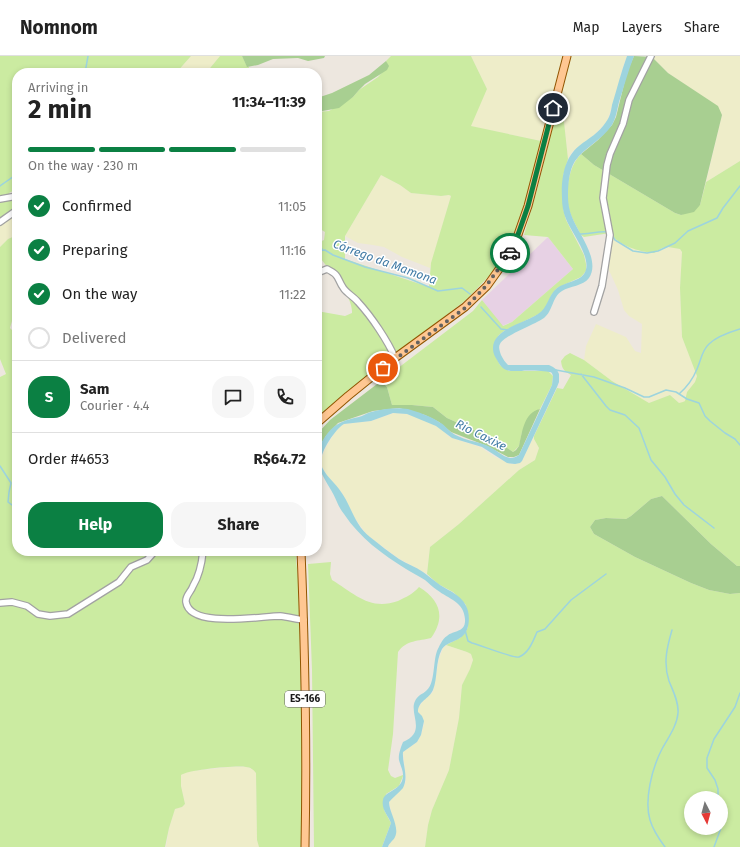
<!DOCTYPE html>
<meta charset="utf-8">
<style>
body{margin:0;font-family:"Fira Sans",sans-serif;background:#f6f6f6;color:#222;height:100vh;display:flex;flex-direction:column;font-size:15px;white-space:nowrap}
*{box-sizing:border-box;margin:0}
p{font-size:13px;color:#767676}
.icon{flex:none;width:22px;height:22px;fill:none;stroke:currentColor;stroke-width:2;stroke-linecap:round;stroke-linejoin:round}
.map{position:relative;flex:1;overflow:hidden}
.sheet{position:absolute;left:12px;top:12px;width:310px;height:488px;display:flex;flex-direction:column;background:#fff;border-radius:16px;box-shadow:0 2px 6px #0003}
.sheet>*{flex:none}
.needle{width:26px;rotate:174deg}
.fabs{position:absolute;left:684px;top:735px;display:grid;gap:8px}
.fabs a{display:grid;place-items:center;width:44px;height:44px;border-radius:50%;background:#fff;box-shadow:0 2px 6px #0003;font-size:20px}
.pin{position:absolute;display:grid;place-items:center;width:34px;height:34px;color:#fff;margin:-17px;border:2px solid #fff;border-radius:50%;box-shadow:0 1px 4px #0007}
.courier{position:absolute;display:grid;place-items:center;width:40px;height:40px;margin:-20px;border:3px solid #0b8043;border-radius:50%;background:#fff;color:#222;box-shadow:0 1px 5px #0007}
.summary em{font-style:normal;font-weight:700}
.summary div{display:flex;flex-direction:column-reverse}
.summary{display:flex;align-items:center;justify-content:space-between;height:68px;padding:0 16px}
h1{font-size:26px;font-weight:700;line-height:30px}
.bar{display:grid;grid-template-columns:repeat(4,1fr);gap:6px 4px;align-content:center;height:48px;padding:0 16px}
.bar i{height:5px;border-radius:3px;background:#e0e0e0}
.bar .current{background:#0b8043}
.bar p{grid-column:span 4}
.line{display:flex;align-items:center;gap:10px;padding:0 16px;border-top:1px solid #e0e0e0}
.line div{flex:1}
.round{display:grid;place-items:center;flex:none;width:42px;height:42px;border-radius:16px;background:#f6f6f6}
ol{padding:0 16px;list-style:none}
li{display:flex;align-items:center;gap:12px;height:44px}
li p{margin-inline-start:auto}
li .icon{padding:4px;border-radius:50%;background:#0b8043;color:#fff;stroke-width:4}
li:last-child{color:#767676}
li i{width:22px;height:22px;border:2px solid #e0e0e0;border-radius:50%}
.action{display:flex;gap:8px;margin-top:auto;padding:8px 16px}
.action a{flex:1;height:46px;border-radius:16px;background:#0b8043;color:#fff;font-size:16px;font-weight:700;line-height:46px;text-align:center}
.action a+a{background:#f6f6f6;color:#222}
header{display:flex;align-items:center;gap:24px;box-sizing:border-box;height:56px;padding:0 20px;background:#fff;border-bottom:1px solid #e0e0e0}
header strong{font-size:19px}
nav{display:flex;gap:22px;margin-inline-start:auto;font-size:14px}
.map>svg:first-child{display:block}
.industrial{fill:#e7d1e4}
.farmland{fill:#eeedc9}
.grass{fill:#cbeba1;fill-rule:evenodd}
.forest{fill:#a8cf91}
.water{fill:#9dd4de}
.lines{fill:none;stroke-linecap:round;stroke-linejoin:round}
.stream{stroke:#9dd4de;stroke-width:1.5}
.minor-casing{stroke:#a2a2a2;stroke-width:8}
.major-casing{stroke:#915500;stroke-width:9}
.minor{stroke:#fff;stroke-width:5.5}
.major{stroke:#ffc792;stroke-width:7}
.done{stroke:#646260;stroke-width:4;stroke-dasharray:0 7.2}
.route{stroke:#0b8043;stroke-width:5}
.labels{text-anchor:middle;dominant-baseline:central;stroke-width:3;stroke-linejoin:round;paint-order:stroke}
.shield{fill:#fff;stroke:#5f5f5f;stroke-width:1}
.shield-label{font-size:10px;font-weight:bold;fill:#1b1b1b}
.water-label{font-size:12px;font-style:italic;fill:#417ba5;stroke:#fff}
</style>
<header>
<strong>Nomnom</strong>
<nav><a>Map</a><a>Layers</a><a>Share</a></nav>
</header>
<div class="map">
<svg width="740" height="791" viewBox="0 0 740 791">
<rect width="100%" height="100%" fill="#ede7df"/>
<path class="industrial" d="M 548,181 L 573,213 L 512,266 L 502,270 L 482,244 Z"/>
<path class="farmland" d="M 191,0 L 220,0 L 206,17 L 176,17 Z
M 471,0 L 564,0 L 541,85 L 470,70 L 487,33 Z
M 571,0 L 627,0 L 622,14 L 617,34 L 607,66 L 594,79 L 572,96 L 568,103 L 561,38 Z
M 651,0 L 740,0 L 740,105 L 706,126 L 722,59 L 717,50 L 668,17 Z
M 381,119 L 400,129 L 411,137 L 441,140 L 449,139 L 451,140 L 430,212 L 402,201 L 384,191 L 373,189 L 358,187 L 345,180 Z
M 17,155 L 17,179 L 8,183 L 0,191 L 0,166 Z
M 614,182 L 627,189 L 657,196 L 662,192 L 668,191 L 680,193 L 682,196 L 680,232 L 682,281 L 697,319 L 695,326 L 687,336 L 685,345 L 683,347 L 679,347 L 670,339 L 649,347 L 612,325 L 584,304 L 586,290 L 596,268 L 626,281 L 635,295 L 641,297 L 642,268 L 629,260 L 624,254 L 618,234 L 608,212 L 606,193 Z
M 394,357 L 407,358 L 427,365 L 443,374 L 448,380 L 455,383 L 480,391 L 495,401 L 511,408 L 515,408 L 522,405 L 534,380 L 534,383 L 539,392 L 535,404 L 519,414 L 459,468 L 430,491 L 427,518 L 398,502 L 367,479 L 354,461 L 342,437 L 329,423 L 321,409 L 321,404 L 325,393 L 335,376 L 340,371 L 344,368 L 371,365 Z
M 446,589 L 467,596 L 471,598 L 473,604 L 470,613 L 462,629 L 459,662 L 449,714 L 432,754 L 428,769 L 425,791 L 388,791 L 396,777 L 389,746 L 405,728 L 406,723 L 403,696 L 417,686 L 421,679 L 424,668 L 418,656 L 418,652 L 424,644 L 433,636 L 439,603 L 443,592 Z
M 229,711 L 247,711 L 254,714 L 256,717 L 257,784 L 259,791 L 166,791 L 169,772 L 175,753 L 182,751 L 185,748 L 181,730 L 181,719 L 184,716 Z"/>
<path class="grass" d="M 0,0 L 191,0 L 176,17 L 17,17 L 17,133 L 9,137 L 10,141 L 17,140 L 17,155 L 0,166 Z
M 220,0 L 242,0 L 247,10 L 249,11 L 248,17 L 206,17 Z
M 391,0 L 471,0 L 487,33 L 471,70 L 541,85 L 521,162 L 503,200 L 490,219 L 466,244 L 398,296 L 317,362 L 317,255 L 345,260 L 352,257 C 353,240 331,216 321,203 L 317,202 L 317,187 L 324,184 L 325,176 L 317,171 L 317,56 L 329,55 L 353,41 L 359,34 L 378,21 L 388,10 L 386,5 ZM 381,119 L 400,129 L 411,137 L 441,140 L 449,139 L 451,140 L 431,207 L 429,231 L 345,203 L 345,180 Z
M 561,38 L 568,103 L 563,120 L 563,152 L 566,164 L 584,199 L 586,208 L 586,215 L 581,221 L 557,232 L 552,238 L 545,253 L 539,258 L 504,275 L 499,279 L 494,287 L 494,297 L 500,309 L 509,315 L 548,315 L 553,320 L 552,329 L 540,353 L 539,353 L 522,376 L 519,390 L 513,396 L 496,384 L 447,362 L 433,351 L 412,349 L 392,349 L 387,331 L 381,325 L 473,255 L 482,244 L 503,270 L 512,266 L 573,213 L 548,181 L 524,179 L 537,134 Z
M 581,98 L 594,109 L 675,157 L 681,159 L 700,149 L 706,126 L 740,105 L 740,510 L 737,510 L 711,488 L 662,440 L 651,443 L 631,460 L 626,463 L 606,462 L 595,464 L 590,471 L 594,478 L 635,501 L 691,527 L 709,534 L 730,538 L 740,537 L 740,791 L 425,791 L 428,769 L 432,754 L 449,714 L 459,662 L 462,629 L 470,613 L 473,604 L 471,598 L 467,596 L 446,589 L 460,582 L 465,577 L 468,571 L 466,549 L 453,536 L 438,528 L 427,518 L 430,491 L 459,468 L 519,414 L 535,404 L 539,392 L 534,383 L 534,380 L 557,332 L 563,333 L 571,319 C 564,315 562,313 561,305 L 565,300 L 570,297 L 584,304 L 612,325 L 649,347 L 670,339 L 679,347 L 683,346 L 685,345 L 687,336 L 695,326 L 697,320 L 682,281 L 680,232 L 682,196 L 680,193 L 668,191 L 662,192 L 654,197 C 639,196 618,189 610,177 L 584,181 L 581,179 C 577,171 572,163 569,154 C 565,137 568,110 581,98 ZM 691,742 L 721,742 L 721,772 L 691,772 Z
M 17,179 L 17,256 L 14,258 L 10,272 L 17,279 L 17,495 L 297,495 L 296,504 L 303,562 L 307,791 L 259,791 L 257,784 L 256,717 C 254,714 250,711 246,711 C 236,709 188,714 181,719 L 181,730 L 185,748 L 182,751 L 175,753 L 169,772 L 165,791 L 0,791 L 0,321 L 6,318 L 0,303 L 0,191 L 8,183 Z
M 331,506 L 330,518 L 332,524 C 355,538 370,555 398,545 C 406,541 413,538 419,531 C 440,544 446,561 431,582 C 419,585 406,584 398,596 L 393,678 L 388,714 L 391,720 L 395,722 L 403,719 L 403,720 L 399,730 L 386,738 L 384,754 L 391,767 L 382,791 L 314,791 L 312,614 L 308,508 Z"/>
<path class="forest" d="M 242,0 L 325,0 L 324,2 L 308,5 L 298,2 L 273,3 L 258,9 L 247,11 Z
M 634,0 L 652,1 L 668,17 L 718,50 L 722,59 L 700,149 L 694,156 L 681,159 L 675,157 L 594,109 L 581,98 L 598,84 L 612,69 L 616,61 L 627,16 Z
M 386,5 L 389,10 L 387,14 L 365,28 L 359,34 L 353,41 L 339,52 L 317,56 L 317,42 L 332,37 L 369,19 Z
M 381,325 L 387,331 L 392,349 L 412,349 L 433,351 L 447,362 L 496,384 L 513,396 L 516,394 L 519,390 C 522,377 524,356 540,353 L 519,399 L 514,401 L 508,401 L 487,390 L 451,376 L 439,366 L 425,359 L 399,352 L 373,355 L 338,367 L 326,380 L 321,388 L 317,402 L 318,377 L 330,364 Z
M 662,440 L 711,488 L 737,510 L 740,510 L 740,537 L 730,538 L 709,534 L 691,527 L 635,501 L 594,478 L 590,471 L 595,464 L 606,462 L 626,463 L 631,460 L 651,443 Z"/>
<path class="water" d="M 627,0 L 634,0 C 628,15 624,31 619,46 C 617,54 616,62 612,69 C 602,84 585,91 575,105 C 569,114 568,129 568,140 C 568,147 569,154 572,161 C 578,177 601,204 589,222 C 583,230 570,230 562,235 C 552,241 553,255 544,262 C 536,268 503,280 500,288 C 498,291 500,296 501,299 C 503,303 505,306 508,309 L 549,309 L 553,311 L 557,314 L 559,318 L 559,326 L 557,331 L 522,405 L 520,407 L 515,408 L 507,407 L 482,391 L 452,382 L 436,370 L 407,358 L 393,357 L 371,365 L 344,368 C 335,373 318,399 321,409 C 325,419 333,425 339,433 C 351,448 354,469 370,481 C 380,489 389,496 399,503 C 407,508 416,511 423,516 C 429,520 434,525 440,529 C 451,536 464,540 468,555 C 470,564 469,577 460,582 C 454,586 446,587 442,593 C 435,606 438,622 433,634 C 429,643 418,645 418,656 L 422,660 L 424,665 L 421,679 L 417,686 L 403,696 C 402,708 409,720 403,732 C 399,737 393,741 389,746 C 389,756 400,771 395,781 C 393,785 389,787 388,791 L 382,791 L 391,767 C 388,759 381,753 383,744 C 384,736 398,735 402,725 C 405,717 401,712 399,704 C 398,699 401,691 403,686 C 431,674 402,653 420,639 C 422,638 425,636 427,634 C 435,627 433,606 437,595 C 439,591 442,583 447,580 C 454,574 466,577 465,563 C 464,546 449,543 437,534 C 432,531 429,527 425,524 C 419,520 412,517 406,513 C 382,498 360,482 344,458 C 338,451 336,442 331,434 C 318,412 310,401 327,378 C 336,366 346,364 359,361 C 363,360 367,357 371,356 C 382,353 397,351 408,353 C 418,356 430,360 439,366 C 444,368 447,373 451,376 C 461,384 477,385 488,390 C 495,393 503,401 510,402 C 514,402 516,401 519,399 L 552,329 L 553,320 C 552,317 552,316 549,316 C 547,315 525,314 522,315 C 509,315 504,317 497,304 C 495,301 493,297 493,293 C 492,273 525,267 538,258 C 548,252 548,239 557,232 C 565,226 578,226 584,218 C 594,204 571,176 566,163 C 563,156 562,149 562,142 C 561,123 564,102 579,90 C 589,82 599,77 606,66 C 610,61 611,55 612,49 C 617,33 621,16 627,0 Z"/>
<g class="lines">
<path class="stream" d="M 85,17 L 88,0
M 0,130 L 17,118
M 579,178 C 589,178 598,175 609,176
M 612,179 L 615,184 L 633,195 L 647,197 L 658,195 L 675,187 L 688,175 L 717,162 L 723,152 L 740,130
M 317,187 L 322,193
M 317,195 L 325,194 L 333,199 L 365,211 L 408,222 L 438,235 L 462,232 L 470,238
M 481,251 L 501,273 L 508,274
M 556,314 L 594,321 L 625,332 L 644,341 L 649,341 L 666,334 L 676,336 L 687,343 L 699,347 L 705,360 L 710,365 L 725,377 L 735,383 L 740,389
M 581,318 L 606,350 L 610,354 L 625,359 L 639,372 L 651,404 L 665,421 L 675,438 L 684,449 L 714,472
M 679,338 C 687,331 693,323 697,313 C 701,304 702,294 709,288 C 717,280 730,276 740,273
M 0,410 L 11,427 L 9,436 L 8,446 L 12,449 L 17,450
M 75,495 L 77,497
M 465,574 L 468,585 L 472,587 C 480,589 515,603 519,601 C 529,597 533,585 537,576 L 545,573 L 571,544 L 606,518
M 718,742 L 718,733 L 715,724 L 707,712 L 707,702 L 714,683 L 735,651 L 740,637
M 665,791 C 659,783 653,774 650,764 C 644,744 652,712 662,693 C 668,682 677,670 678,657 C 679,646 673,635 669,625 C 663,607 667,591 672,574
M 714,791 L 721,772 L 721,763"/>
<g class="minor-casing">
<path id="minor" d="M 0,143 L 17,140
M 0,166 L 17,154
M 317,217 L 327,213 C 341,220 336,222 344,233 C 348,238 354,241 358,246 C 371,260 388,285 395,302
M 594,256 L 602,230 L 610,179 L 603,142 L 607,109 L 610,98 L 623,68 L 629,44 L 651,0
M 203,495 C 202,506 199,520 193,530 C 191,536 185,540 186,546 C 190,573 261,560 280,560 C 288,561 296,563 304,564
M 0,547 L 12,546 L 27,550 L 38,558 L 50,560 L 68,558 L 119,526 L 131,511 L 147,504 L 155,495"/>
</g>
<g class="major-casing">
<path id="major" d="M 317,367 L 348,340 L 395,302 L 465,251 L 487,230 L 502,209 L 514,190 L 528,150 L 567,0
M 301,495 C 305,594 307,692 305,791"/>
</g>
<use href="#minor" class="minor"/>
<use href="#major" class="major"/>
</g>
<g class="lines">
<path class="done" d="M 383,312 L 465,252 L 486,230 L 510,197"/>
<path class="route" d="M 510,197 L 514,190 L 528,150 L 553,52"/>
</g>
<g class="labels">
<rect class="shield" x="285" y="635" width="40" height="16" rx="3"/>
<g class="shield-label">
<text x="305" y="643">ES-166</text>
</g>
<g class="water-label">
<text transform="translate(385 206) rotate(20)">Córrego da Mamona</text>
<text transform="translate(481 379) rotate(26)">Rio Caxixe</text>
</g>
</g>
</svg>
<div class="fabs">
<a><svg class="needle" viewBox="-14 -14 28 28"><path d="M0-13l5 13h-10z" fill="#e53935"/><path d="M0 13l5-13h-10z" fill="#767676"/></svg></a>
</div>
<div class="pin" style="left:383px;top:312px;background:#ea580c"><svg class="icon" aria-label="bag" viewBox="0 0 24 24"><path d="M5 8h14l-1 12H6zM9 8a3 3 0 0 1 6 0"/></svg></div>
<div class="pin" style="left:553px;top:52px;background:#1f2937"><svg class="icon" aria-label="home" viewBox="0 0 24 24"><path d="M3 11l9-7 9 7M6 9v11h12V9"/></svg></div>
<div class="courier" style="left:510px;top:197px"><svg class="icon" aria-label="car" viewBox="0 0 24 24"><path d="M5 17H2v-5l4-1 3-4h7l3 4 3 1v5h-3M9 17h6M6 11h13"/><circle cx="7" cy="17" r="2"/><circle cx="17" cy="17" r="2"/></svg></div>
<section class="sheet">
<div class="summary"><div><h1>2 min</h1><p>Arriving in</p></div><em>11:34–11:39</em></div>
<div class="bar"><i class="current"></i><i class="current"></i><i class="current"></i><i></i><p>On the way · 230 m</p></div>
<ol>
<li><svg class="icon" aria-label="check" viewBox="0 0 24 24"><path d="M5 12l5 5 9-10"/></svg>Confirmed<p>11:05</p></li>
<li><svg class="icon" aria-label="check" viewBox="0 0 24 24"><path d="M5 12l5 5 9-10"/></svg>Preparing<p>11:16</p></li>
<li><svg class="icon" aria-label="check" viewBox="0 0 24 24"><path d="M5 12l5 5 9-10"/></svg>On the way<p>11:22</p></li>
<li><i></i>Delivered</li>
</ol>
<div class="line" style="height:72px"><b class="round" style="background:#0b8043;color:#fff">S</b><div><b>Sam</b><p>Courier · 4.4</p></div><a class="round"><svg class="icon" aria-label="chat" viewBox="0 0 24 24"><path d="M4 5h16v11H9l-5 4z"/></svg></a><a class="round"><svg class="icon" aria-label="phone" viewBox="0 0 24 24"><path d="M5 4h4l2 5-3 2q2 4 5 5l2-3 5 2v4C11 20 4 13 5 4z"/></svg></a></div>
<div class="line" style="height:52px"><div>Order #4653</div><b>R$64.72</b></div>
<div class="action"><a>Help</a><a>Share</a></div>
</section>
</div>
